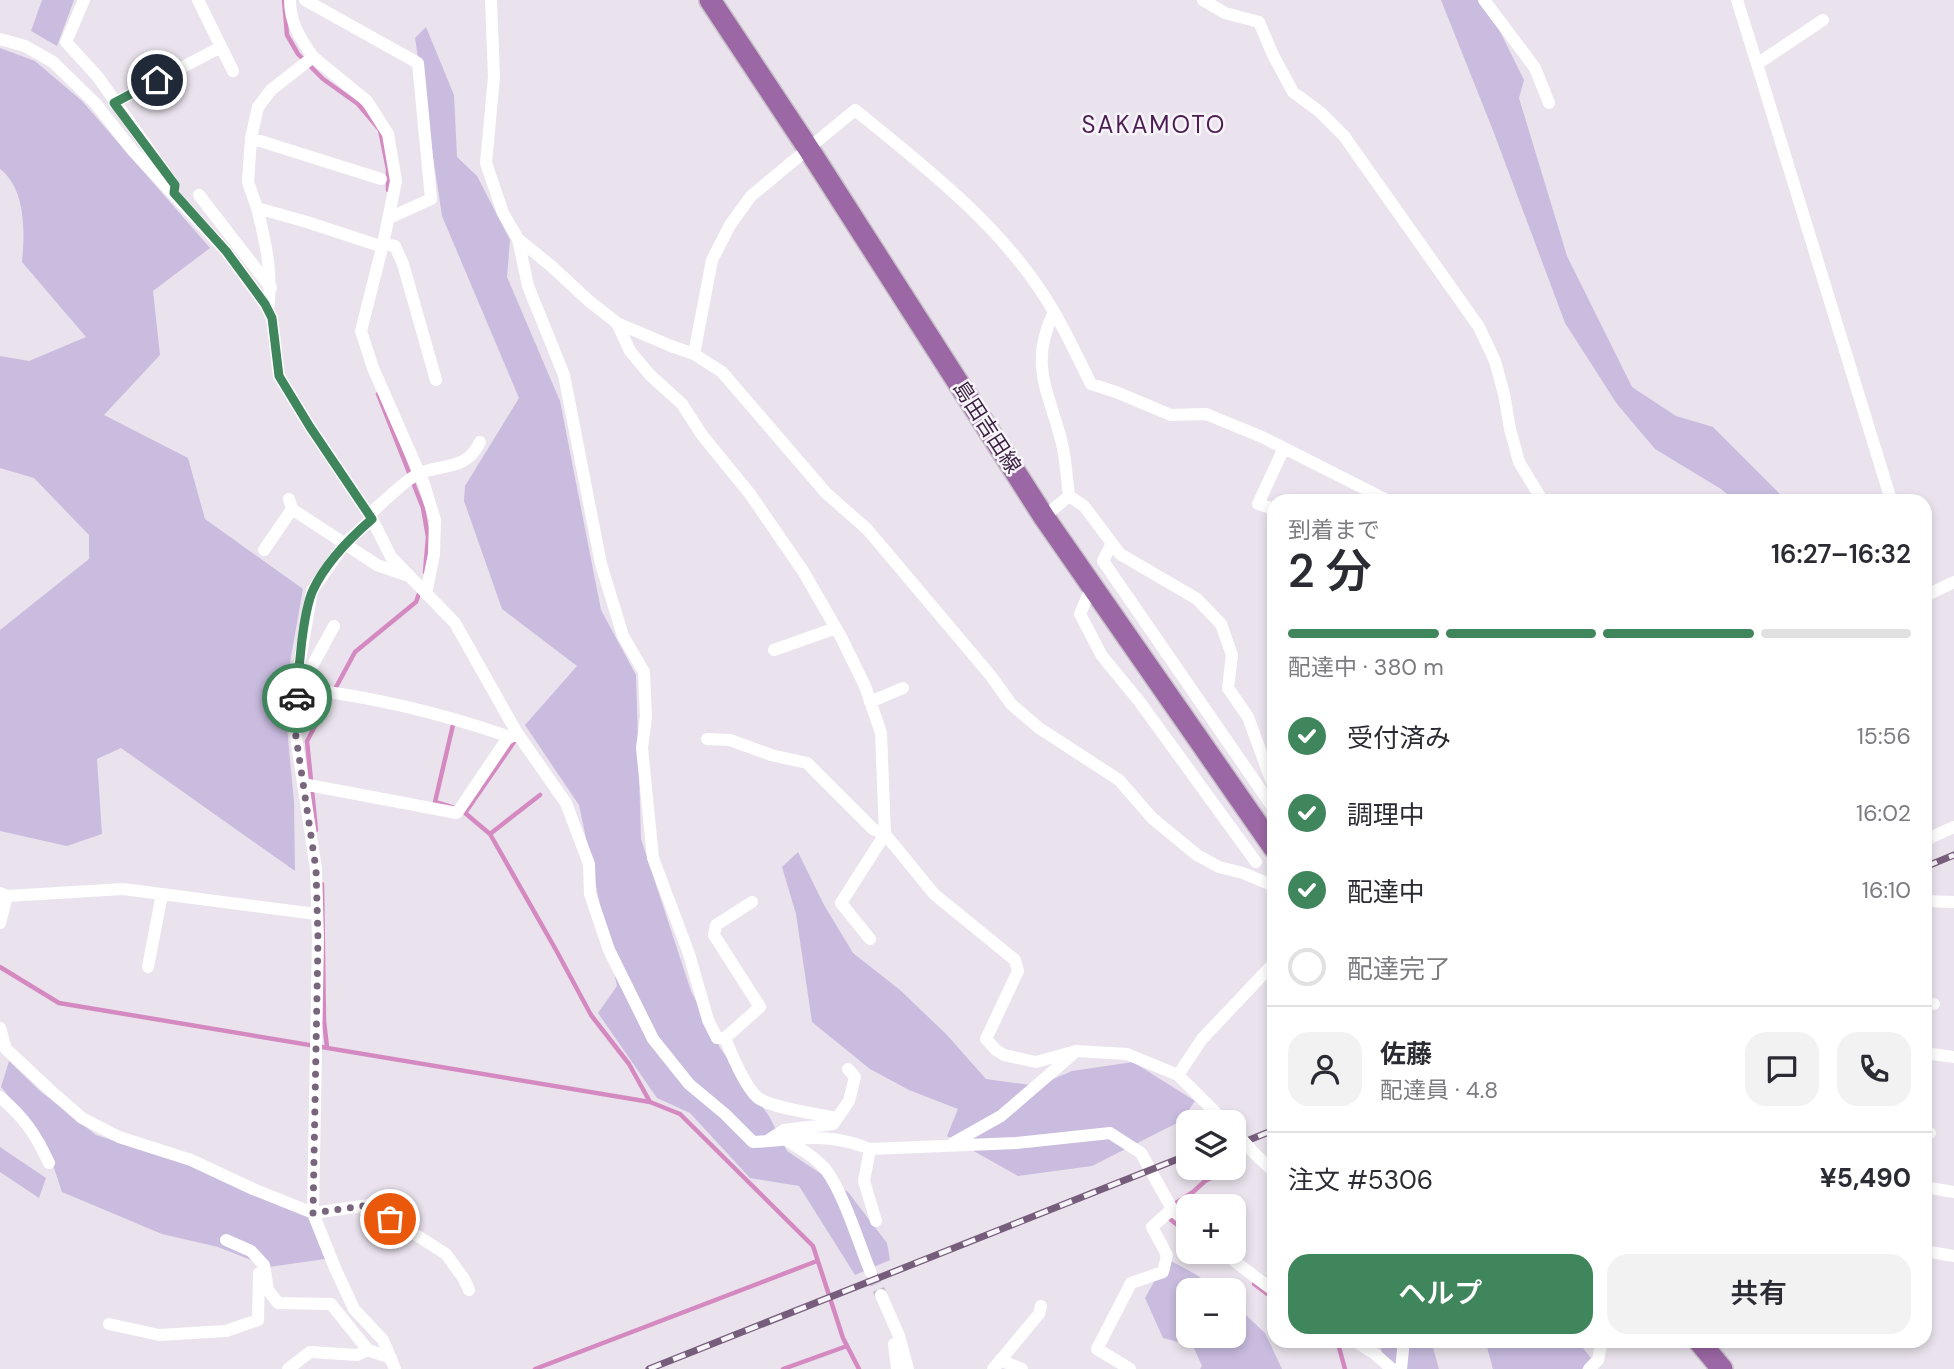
<!DOCTYPE html>
<html lang="ja">
<meta charset="utf-8">
<style>
body{margin:0;font-family:"DM Sans","Noto Sans JP",sans-serif;background:#f2f2f3;color:#2b2b33;height:100vh;display:flex;flex-direction:column;font-size:26px;white-space:nowrap}
*{box-sizing:border-box;margin:0}
p{font-size:23px;color:#7c7c81}
.icon{flex:none;width:38px;height:38px;fill:none;stroke:currentColor;stroke-width:2;stroke-linecap:round;stroke-linejoin:round}
.map{position:relative;flex:1;overflow:hidden}
.drawer{position:absolute;left:1267px;top:494px;width:665px;height:854px;display:flex;flex-direction:column;background:#fff;border-radius:21px;box-shadow:0 4px 10px #0003}
.drawer>*{flex:none}
.controls{position:absolute;left:1176px;top:1110px;display:grid;gap:14px}
.controls a{display:grid;place-items:center;width:70px;height:70px;border-radius:14px;background:#fff;box-shadow:0 4px 10px #0003;font-size:35px}
.pin{position:absolute;display:grid;place-items:center;width:60px;height:60px;color:#fff;margin:-30px;border:4px solid #fff;border-radius:50%;box-shadow:0 2px 7px #0007}
.courier{position:absolute;display:grid;place-items:center;width:70px;height:70px;margin:-35px;border:5px solid #40865d;border-radius:50%;background:#fff;color:#222;box-shadow:0 2px 9px #0007}
.overview em{font-style:normal;font-weight:600}
.overview div{display:flex;flex-direction:column-reverse}
.overview{display:flex;align-items:center;justify-content:space-between;height:119px;padding:0 21px}
h1{font-size:46px;font-weight:600;line-height:52px}
.bar{display:grid;grid-template-columns:repeat(4,1fr);gap:10px 7px;align-content:center;height:84px;padding:0 21px}
.bar i{height:9px;border-radius:5px;background:#e1e1e2}
.bar .current{background:#40865d}
.bar p{grid-column:span 4}
.line{display:flex;align-items:center;gap:18px;padding:0 21px;border-top:2px solid #e1e1e2}
.line div{flex:1}
.round{display:grid;place-items:center;flex:none;width:74px;height:74px;border-radius:21px;background:#f2f2f3}
ol{padding:0 21px;list-style:none}
li{display:flex;align-items:center;gap:21px;height:77px}
li p{margin-inline-start:auto}
li .icon{padding:7px;border-radius:50%;background:#40865d;color:#fff;stroke-width:4}
li:last-child{color:#7c7c81}
li i{width:38px;height:38px;border:4px solid #e1e1e2;border-radius:50%}
.action{display:flex;gap:14px;margin-top:auto;padding:14px 21px}
.action a{flex:1;height:80px;border-radius:21px;background:#40865d;color:#fff;font-size:28px;font-weight:600;line-height:80px;text-align:center}
.action a+a{background:#f2f2f3;color:#2b2b33}
.map>svg:first-child{display:block}
.green{fill:#c9bcdf}
.lines{fill:none;stroke-linecap:round;stroke-linejoin:round}
.stream{stroke:#d48ac1;stroke-width:4.5}
.street-tunnel{stroke:#c7bcca;stroke-width:12;stroke-dasharray:12 6;stroke-linecap:butt}
.primary-casing{stroke:#c8c1ca;stroke-width:24}
.street{stroke:#fff;stroke-width:12}
.primary{stroke:#9b67a4;stroke-width:21}
.rail-casing{stroke:#765d7b;stroke-width:7}
.rail{stroke:#f7f4fa;stroke-width:4.5;stroke-dasharray:13;stroke-linecap:butt}
.street-bridge{stroke:#fff;stroke-width:12}
.done{stroke:#78667d;stroke-width:7;stroke-dasharray:0 12.6}
.route{stroke:#40865d;stroke-width:9}
.labels{text-anchor:middle;dominant-baseline:central;stroke-width:5;stroke-linejoin:round;paint-order:stroke}
.street-label{font-size:21px;fill:#3b2240;stroke:#f7f4fa}
.quarter-label{font-size:24px;letter-spacing:2px;fill:#4b1d52;stroke:#f7f4fa}
</style>
<div class="map">
<svg width="1954" height="1369" viewBox="0 0 1954 1369">
<rect width="100%" height="100%" fill="#eae3ed"/>
<path class="green" d="M 42,0 L 74,0 L 57,46 L 31,31 Z
M 1441,0 L 1483,0 L 1487,5 L 1524,80 L 1519,98 L 1567,256 L 1632,387 L 1676,416 L 1713,427 L 1786,500 L 1734,500 L 1721,489 L 1655,449 L 1617,404 L 1565,323 L 1494,133 Z
M 426,27 L 454,95 L 457,157 L 477,176 L 510,240 L 507,277 L 560,401 L 601,610 L 636,675 L 641,839 L 691,991 L 720,1048 L 769,1116 L 787,1151 L 848,1192 L 887,1243 L 890,1260 L 855,1275 L 799,1186 L 750,1178 L 690,1113 L 657,1098 L 598,1013 L 617,986 L 579,805 L 525,725 L 577,666 L 502,609 L 464,501 L 465,486 L 519,398 L 442,216 L 415,38 Z
M 0,48 L 35,61 L 82,101 L 210,248 L 153,291 L 160,355 L 104,415 L 188,458 L 205,519 L 303,589 L 284,696 L 294,802 L 295,871 L 121,748 L 97,759 L 102,834 L 67,846 L 0,831 L 0,630 L 89,559 L 89,535 L 34,478 L 0,468 L 0,356 L 29,361 L 86,337 L 22,262 C 25,232 26,189 0,169 Z
M 798,852 L 824,905 L 853,953 L 900,990 L 946,1034 L 986,1079 L 1037,1086 L 1072,1071 L 1133,1062 L 1195,1101 L 1181,1121 L 1092,1166 L 1018,1176 L 947,1136 L 958,1109 L 909,1090 L 870,1069 L 812,1022 L 796,914 L 782,867 Z
M 9,1061 L 40,1091 L 96,1135 L 190,1165 L 308,1217 L 325,1259 L 269,1267 L 218,1247 L 162,1234 L 62,1192 L 45,1141 L 1,1087 Z
M 0,1147 L 46,1178 L 39,1198 L 0,1172 Z
M 1171,1261 L 1195,1274 L 1219,1290 L 1188,1290 L 1188,1335 L 1234,1335 L 1234,1304 L 1265,1333 L 1282,1369 L 1200,1369 L 1202,1366 L 1193,1346 L 1163,1338 L 1145,1298 L 1155,1280 Z
M 1380,1341 L 1431,1341 L 1439,1369 L 1385,1369 Z
M 1483,1341 L 1577,1341 L 1591,1358 L 1582,1369 L 1493,1369 L 1487,1347 Z"/>
<g class="lines">
<path class="stream" d="M 284,0 L 287,35 L 298,54 L 323,79 L 358,104 L 380,130 L 388,169 L 388,190
M 378,394 L 423,508 L 428,537 L 425,572
M 453,725 L 435,802 L 458,809
M 514,742 L 465,813 L 490,834 L 556,950 L 591,1015 L 629,1064 L 650,1102
M 316,830 L 307,741 L 355,652 L 416,602 L 420,591
M 490,834 L 540,795
M 322,884 L 324,1021 L 327,1047
M 0,967 L 59,1003 L 650,1102 L 680,1114 L 813,1246 L 843,1338 L 859,1369
M 1173,1205 L 1193,1192 L 1205,1181 L 1227,1170
M 1168,1214 L 1171,1220 L 1188,1233
M 1254,1284 L 1274,1299
M 1337,1340 L 1345,1369
M 535,1369 L 817,1261
M 783,1369 L 847,1346"/>
<path class="street-tunnel" d="M 871,1273 L 881,1295"/>
<g class="primary-casing">
<path id="primary" d="M 710,0 L 808,148 L 1044,517 L 1274,848
M 1698,1340 L 1722,1369"/>
</g>
<path class="street" d="M 84,0 L 66,42 L 98,77 L 171,181
M 198,0 L 233,71
M 290,0 C 290,23 300,38 313,57
M 305,0 L 418,63 L 431,199 L 389,218
M 491,0 L 494,77 L 486,163 L 503,213 L 518,239 L 528,286 L 564,375 L 601,564 L 623,636 L 644,672 L 646,717 L 642,748 L 653,858 L 689,954 L 708,1020 L 717,1038 L 725,1038
M 1203,0 L 1225,13 L 1259,22 L 1273,55 L 1293,92 L 1320,112 L 1344,136 L 1479,327 L 1495,361 L 1504,394 L 1510,429 L 1519,462 L 1542,500
M 1484,0 L 1535,68 L 1549,103
M 1737,0 L 1757,64 L 1823,20
M 0,39 L 25,46 L 53,62 L 96,104 L 133,151 L 226,251 L 265,304 L 272,318 L 279,376 L 310,427 L 372,519 L 391,557 L 455,623 L 517,733 L 566,803 L 589,864 L 590,894 L 609,950 L 653,1039 L 689,1084 L 725,1114 L 753,1142 C 800,1140 824,1131 870,1149 L 1016,1143 L 1110,1133 L 1141,1153 L 1172,1209 L 1188,1223
M 1757,64 L 1891,500
M 114,103 L 221,47
M 251,138 L 258,107 L 271,90 L 313,57 L 367,101 L 388,134 L 396,181 L 383,244
M 199,195 L 271,288
M 257,208 L 248,182 L 251,138 L 381,179
M 518,239 L 550,265 L 589,301 L 617,323 L 671,346 L 694,354 L 722,372 L 826,493 L 867,529 L 991,676 L 1011,704 L 1039,728 L 1119,780 L 1152,818 L 1197,855 L 1219,867 L 1243,873 L 1274,886
M 268,310 C 273,275 266,243 257,208 L 307,222 L 383,247
M 1054,312 C 1027,367 1051,394 1063,448 C 1066,464 1067,480 1069,496 L 1084,506 L 1120,554 L 1197,599 L 1221,624 L 1232,655 L 1228,688 L 1248,717 L 1271,780 L 1274,784
M 617,323 L 630,351 L 650,375 L 682,404 L 702,435 L 750,494 L 803,571 L 841,637 L 865,686 L 881,733 L 885,834 L 934,894 L 1015,960 L 1018,971 L 986,1039 L 996,1050 L 1004,1055 L 1036,1062 L 1076,1051 L 1127,1054 L 1178,1075 L 1225,1122
M 694,354 L 712,260 L 730,225 L 751,196 L 855,110 C 928,169 1007,230 1054,312 C 1068,336 1079,360 1091,384 L 1116,392 L 1171,415 L 1206,414 L 1262,437 L 1387,500
M 292,509 L 377,565 L 406,575
M 1274,509 L 1258,504 L 1284,448
M 369,515 C 381,504 407,478 420,473 C 444,464 467,470 480,442
M 1044,517 L 1069,496
M 372,519 L 345,543 L 312,591 L 300,661 L 295,730 L 316,869 L 318,939 L 313,1213 L 335,1268 L 354,1309 L 383,1340 L 395,1369
M 1112,543 L 1103,561 L 1274,809
M 264,550 L 292,509 L 289,499
M 1092,586 L 1080,614 L 1102,656 L 1139,701 L 1256,862
M 426,594 L 434,554 L 435,520 L 424,484 L 373,368 L 361,331 L 383,244 L 395,246 L 403,264 L 436,380
M 1925,596 L 1954,582
M 774,650 L 836,628
M 297,688 C 370,696 441,713 510,737
M 300,688 L 334,626
M 870,702 L 903,688
M 707,739 L 730,740 L 771,755 L 807,763 L 873,829 L 885,834 L 841,903 L 870,939
M 303,784 L 457,813 L 507,739 L 517,733
M 1925,840 L 1954,827
M 0,893 L 7,896 L 123,889 L 316,914
M 1925,901 L 1954,902
M 752,902 L 716,925 L 714,935 L 760,1007 L 725,1038 C 731,1053 745,1086 757,1097 C 769,1108 819,1114 837,1118
M 0,923 L 7,896
M 148,967 L 162,894
M 1925,1004 L 1934,1004
M 0,1028 L 6,1049 L 50,1090 L 82,1118 L 119,1137 L 191,1160 L 253,1189 L 313,1213 L 369,1205 L 446,1254 L 464,1279 L 469,1290
M 1925,1053 L 1954,1057
M 1178,1075 L 1202,1039 L 1274,963
M 0,1097 C 24,1117 36,1135 49,1163
M 1925,1133 L 1930,1133
M 770,1139 L 784,1130 L 833,1124 L 849,1101 L 855,1077 L 848,1069
M 786,1140 C 800,1149 816,1157 826,1170 C 845,1196 858,1242 871,1273
M 953,1143 L 1001,1116 L 1073,1054
M 870,1149 L 864,1181 L 876,1221
M 1255,1154 L 1274,1172
M 1925,1187 L 1954,1192
M 226,1240 L 251,1251 L 264,1265 L 268,1290 L 278,1303 L 331,1304 L 368,1350 L 391,1358
M 1221,1251 L 1274,1291
M 1925,1251 L 1954,1256
M 881,1295 L 899,1336 L 908,1369
M 109,1324 L 159,1335 L 226,1331 L 258,1320 L 259,1273
M 1353,1340 L 1375,1354 L 1392,1369
M 894,1344 L 897,1369
M 1000,1360 L 1022,1369
M 288,1369 L 310,1352 L 357,1355 L 368,1350
M 993,1369 L 1039,1314 L 1041,1306
M 1130,1369 L 1097,1349 L 1131,1283 L 1163,1272 L 1167,1255 L 1152,1227 L 1172,1209
M 1401,1369 L 1404,1340
M 1589,1369 L 1598,1360 L 1602,1340"/>
<use href="#primary" class="primary"/>
<g class="rail-casing">
<path id="rail" d="M 1925,867 L 1954,855
M 1234,1146 L 1274,1130
M 649,1369 L 1188,1155"/>
</g>
<use href="#rail" class="rail"/>
<path class="street-bridge" d="M 1238,1135 L 1255,1154"/>
</g>
<g class="lines">
<path class="done" d="M 297,698 L 295,730 L 316,869 L 318,939 L 313,1213 L 369,1205 L 390,1219"/>
<path class="route" d="M 157,80 L 114,103 L 175,185 L 174,193 L 226,251 L 265,304 L 272,318 L 279,376 L 310,427 L 372,519 C 349,539 326,562 313,590 C 303,611 298,673 297,698"/>
</g>
<g class="labels">
<g class="street-label">
<text transform="translate(987 427) rotate(57)">島田吉田線</text>
</g>
<g class="quarter-label">
<text x="1154" y="124">SAKAMOTO</text>
</g>
</g>
</svg>
<div class="controls">
<a><svg class="icon" aria-label="layers" viewBox="0 0 24 24"><path d="M12 4l9 5-9 5-9-5zM3 14l9 5 9-5"/></svg></a>
<a>+</a>
<a>−</a>
</div>
<div class="pin" style="left:390px;top:1219px;background:#ea580c"><svg class="icon" aria-label="bag" viewBox="0 0 24 24"><path d="M5 8h14l-1 12H6zM9 8a3 3 0 0 1 6 0"/></svg></div>
<div class="pin" style="left:157px;top:80px;background:#1f2937"><svg class="icon" aria-label="home" viewBox="0 0 24 24"><path d="M3 11l9-7 9 7M6 9v11h12V9"/></svg></div>
<div class="courier" style="left:297px;top:698px"><svg class="icon" aria-label="car" viewBox="0 0 24 24"><path d="M5 17H2v-5l4-1 3-4h7l3 4 3 1v5h-3M9 17h6M6 11h13"/><circle cx="7" cy="17" r="2"/><circle cx="17" cy="17" r="2"/></svg></div>
<section class="drawer">
<div class="overview"><div><h1>2 分</h1><p>到着まで</p></div><em>16:27–16:32</em></div>
<div class="bar"><i class="current"></i><i class="current"></i><i class="current"></i><i></i><p>配達中 · 380 m</p></div>
<ol>
<li><svg class="icon" aria-label="check" viewBox="0 0 24 24"><path d="M5 12l5 5 9-10"/></svg>受付済み<p>15:56</p></li>
<li><svg class="icon" aria-label="check" viewBox="0 0 24 24"><path d="M5 12l5 5 9-10"/></svg>調理中<p>16:02</p></li>
<li><svg class="icon" aria-label="check" viewBox="0 0 24 24"><path d="M5 12l5 5 9-10"/></svg>配達中<p>16:10</p></li>
<li><i></i>配達完了</li>
</ol>
<div class="line" style="height:126px"><a class="round"><svg class="icon" aria-label="person" viewBox="0 0 24 24"><circle cx="12" cy="8" r="4"/><path d="M4 21q1-7 8-7t8 7"/></svg></a><div><b>佐藤</b><p>配達員 · 4.8</p></div><a class="round"><svg class="icon" aria-label="chat" viewBox="0 0 24 24"><path d="M4 5h16v11H9l-5 4z"/></svg></a><a class="round"><svg class="icon" aria-label="phone" viewBox="0 0 24 24"><path d="M5 4h4l2 5-3 2q2 4 5 5l2-3 5 2v4C11 20 4 13 5 4z"/></svg></a></div>
<div class="line" style="height:91px"><div>注文 #5306</div><b>¥5,490</b></div>
<div class="action"><a>ヘルプ</a><a>共有</a></div>
</section>
</div>
